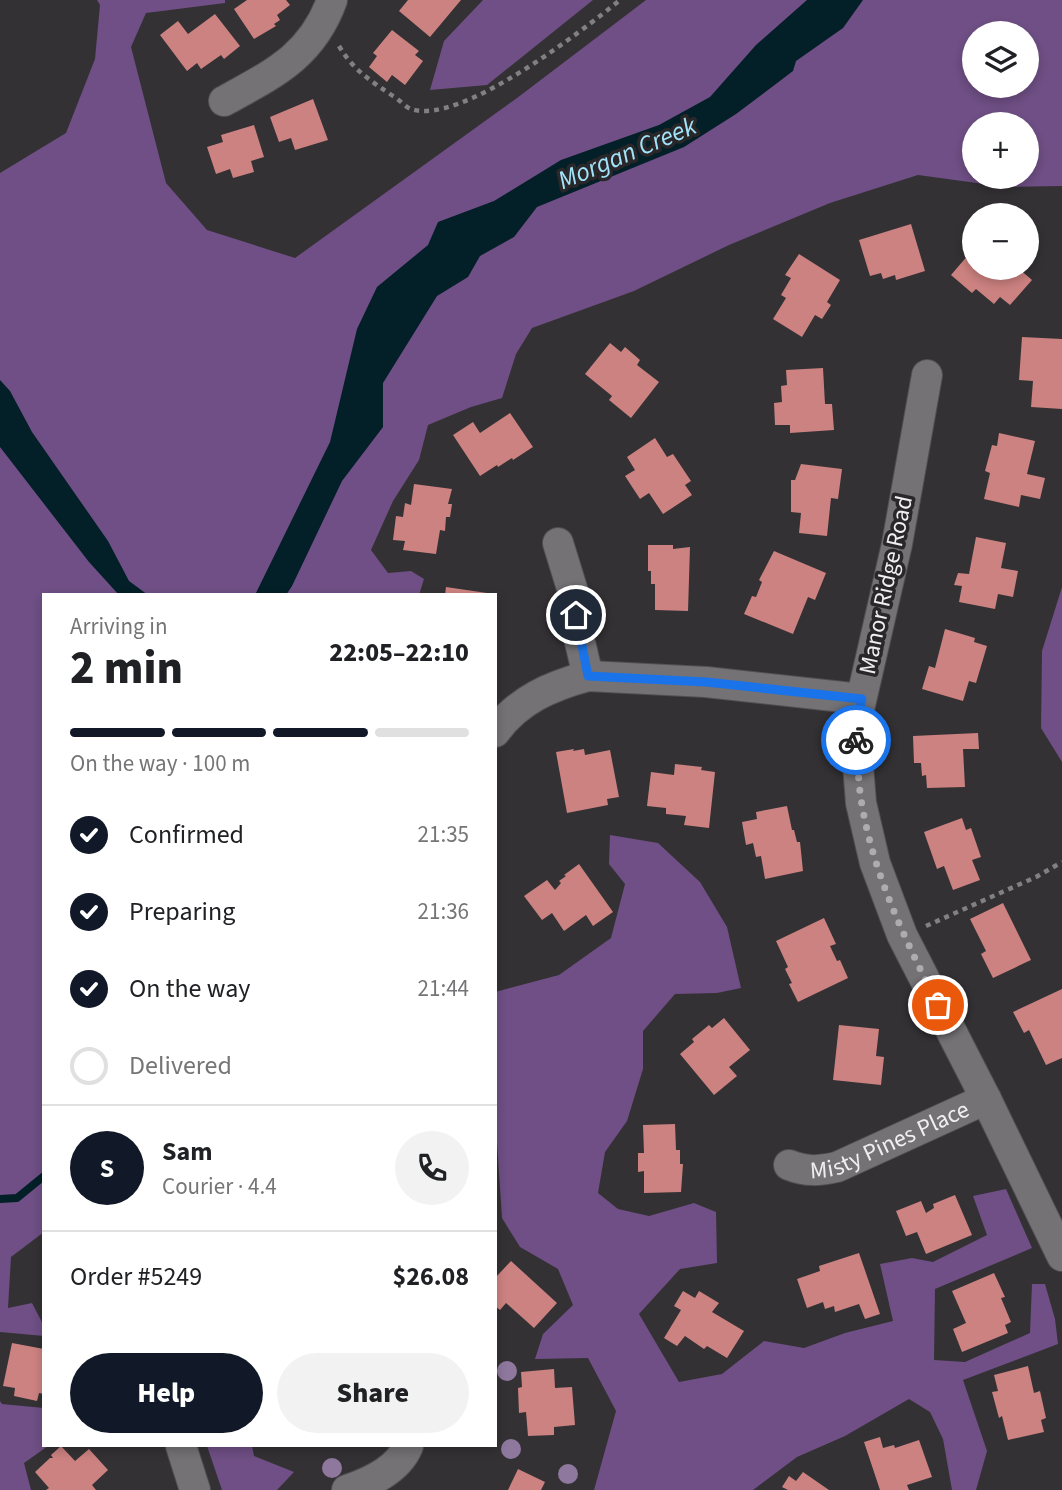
<!DOCTYPE html>
<meta charset="utf-8">
<style>
body{margin:0;font-family:"Source Sans 3",sans-serif;background:#f2f2f2;color:#202124;height:100vh;display:flex;flex-direction:column;font-size:26px;white-space:nowrap}
*{box-sizing:border-box;margin:0}
p{font-size:23px;color:#757577}
.icon{flex:none;width:38px;height:38px;fill:none;stroke:currentColor;stroke-width:2;stroke-linecap:round;stroke-linejoin:round}
.map{position:relative;flex:1;overflow:hidden}
.panel{position:absolute;left:42px;top:593px;width:455px;height:854px;display:flex;flex-direction:column;background:#fff;border-radius:0px;box-shadow:0 4px 10px #0003}
.panel>*{flex:none}
.buttons{position:absolute;left:962px;top:21px;display:grid;gap:14px}
.buttons a{display:grid;place-items:center;width:77px;height:77px;border-radius:50%;background:#fff;box-shadow:0 4px 10px #0003;font-size:35px}
.pin{position:absolute;display:grid;place-items:center;width:60px;height:60px;color:#fff;margin:-30px;border:4px solid #fff;border-radius:50%;box-shadow:0 2px 7px #0007}
.courier{position:absolute;display:grid;place-items:center;width:70px;height:70px;margin:-35px;border:5px solid #1a73e8;border-radius:50%;background:#fff;color:#222;box-shadow:0 2px 9px #0007}
.head em{font-style:normal;font-weight:800}
.head div{display:flex;flex-direction:column-reverse}
.head{display:flex;align-items:center;justify-content:space-between;height:119px;padding:0 28px}
h1{font-size:46px;font-weight:800;line-height:52px}
.bar{display:grid;grid-template-columns:repeat(4,1fr);gap:10px 7px;align-content:center;height:84px;padding:0 28px}
.bar i{height:9px;border-radius:5px;background:#e0e0e0}
.bar .current{background:#111827}
.bar p{grid-column:span 4}
.line{display:flex;align-items:center;gap:18px;padding:0 28px;border-top:2px solid #e0e0e0}
.line div{flex:1}
.round{display:grid;place-items:center;flex:none;width:74px;height:74px;border-radius:37px;background:#f2f2f2}
ol{padding:0 28px;list-style:none}
li{display:flex;align-items:center;gap:21px;height:77px}
li p{margin-inline-start:auto}
li .icon{padding:7px;border-radius:50%;background:#111827;color:#fff;stroke-width:4}
li:last-child{color:#757577}
li i{width:38px;height:38px;border:4px solid #e0e0e0;border-radius:50%}
.cta{display:flex;gap:14px;margin-top:auto;padding:14px 28px}
.cta a{flex:1;height:80px;border-radius:42px;background:#111827;color:#fff;font-size:28px;font-weight:800;line-height:80px;text-align:center}
.cta a+a{background:#f2f2f2;color:#202124}
.map>svg:first-child{display:block}
.forest{fill:#6f4f85;fill-rule:evenodd}
.water{fill:#031f27}
.lines{fill:none;stroke-linecap:round;stroke-linejoin:round}
.stream{stroke:#031f27;stroke-width:8}
.building{fill:#cc8280}
.street-casing{stroke:#525053;stroke-width:32}
.path{stroke:#818082;stroke-width:4.5;stroke-dasharray:5 5;stroke-linecap:butt}
.street{stroke:#747275;stroke-width:30}
.tree{fill:#8e789e}
.done{stroke:#adacae;stroke-width:7;stroke-dasharray:0 12.6}
.route{stroke:#1a73e8;stroke-width:9}
.labels{text-anchor:middle;dominant-baseline:central;stroke-width:7;stroke-linejoin:round;paint-order:stroke}
.street-label{font-size:24px;fill:#efeef0;stroke:#29272a}
.water-label{font-size:26px;font-style:italic;fill:#a2e4fa;stroke:#29272a}
</style>
<div class="map">
<svg width="1062" height="1490" viewBox="0 0 1062 1490">
<rect width="100%" height="100%" fill="#333134"/>
<path class="forest" d="M 97,0 L 225,0 L 225,3 L 146,13 L 131,47 L 166,183 L 207,230 L 295,258 L 517,98 L 646,0 L 1062,0 L 1062,186 L 1006,187 L 918,175 L 830,203 L 729,245 L 634,291 L 532,328 L 516,354 L 502,398 L 471,407 L 428,425 L 419,460 L 393,501 L 371,550 L 388,573 L 411,571 L 424,579 L 419,595 L 44,595 L 44,1232 L 11,1257 L 8,1308 L 32,1303 L 44,1326 L 44,1336 L 0,1332 L 0,173 L 66,133 L 95,59 L 100,5 ZM 975,33 L 1027,33 L 1027,86 L 975,86 ZM 975,124 L 1027,124 L 1027,177 L 975,177 Z
M 483,0 L 593,0 L 487,85 L 430,90 L 444,41 Z
M 1062,587 L 1062,762 L 1041,728 L 1042,651 Z
M 610,835 L 658,843 L 700,882 L 727,927 L 741,988 L 717,993 L 675,994 L 643,1031 L 643,1069 L 627,1121 L 605,1152 L 598,1193 L 618,1209 L 649,1216 L 694,1203 L 716,1212 L 717,1263 L 680,1269 L 639,1314 L 679,1382 L 722,1374 L 764,1341 L 804,1348 L 845,1333 L 893,1321 L 880,1264 L 912,1258 L 933,1262 L 987,1235 L 973,1196 L 1006,1189 L 1032,1248 L 935,1289 L 934,1360 L 965,1362 L 1030,1333 L 1032,1284 L 1045,1284 L 1055,1319 L 1058,1344 L 963,1380 L 987,1451 L 976,1490 L 952,1490 L 943,1439 L 930,1412 L 909,1399 L 845,1436 L 797,1457 L 753,1490 L 594,1490 L 616,1411 L 588,1358 L 535,1359 L 543,1334 L 573,1305 L 558,1269 L 520,1247 L 502,1218 L 495,1112 L 495,992 L 559,975 L 611,938 L 625,884 L 609,864 Z
M 0,1401 L 2,1404 L 44,1408 L 44,1446 L 48,1446 L 24,1463 L 31,1490 L 0,1490 Z
M 207,1446 L 252,1446 L 254,1456 L 294,1472 L 277,1490 L 222,1490 Z"/>
<path class="water" d="M 807,0 L 863,0 L 843,28 L 796,61 L 793,71 L 736,114 L 684,147 L 537,207 L 514,237 L 480,256 L 468,277 L 437,296 L 383,383 L 383,427 L 342,481 L 292,586 L 286,595 L 255,595 L 330,442 L 357,329 L 377,287 L 428,245 L 438,222 L 494,201 L 561,160 L 659,125 L 710,97 L 756,45 Z
M 0,380 L 10,391 L 32,432 L 108,541 L 129,581 L 148,595 L 119,595 L 89,562 L 0,447 Z"/>
<g class="lines">
<path class="stream" d="M 0,1199 L 17,1198 L 44,1176"/>
</g>
<path class="building" d="M 247,0 L 286,0 L 290,5 L 277,15 L 280,20 L 274,24 L 276,26 L 254,39 L 234,9 Z
M 408,0 L 461,0 L 430,37 L 399,11 Z
M 215,14 L 240,46 L 224,59 L 221,55 L 201,69 L 197,63 L 187,71 L 160,35 L 178,21 L 188,34 Z
M 392,30 L 419,51 L 415,55 L 423,61 L 405,85 L 392,75 L 387,82 L 369,67 L 377,56 L 373,53 Z
M 313,99 L 328,140 L 295,150 L 291,138 L 279,142 L 270,117 Z
M 254,125 L 264,157 L 251,161 L 254,172 L 233,178 L 230,169 L 216,174 L 207,147 L 223,142 L 221,135 Z
M 911,224 L 925,271 L 896,280 L 895,275 L 883,279 L 881,273 L 870,276 L 859,240 Z
M 975,247 L 975,268 L 1018,268 L 1032,280 L 1010,305 L 1000,297 L 994,304 L 976,289 L 972,293 L 951,275 Z
M 799,254 L 840,280 L 827,302 L 831,305 L 822,319 L 815,315 L 802,337 L 773,319 L 786,298 L 781,295 L 791,278 L 785,275 Z
M 1022,337 L 1062,339 L 1062,409 L 1031,407 L 1033,381 L 1019,380 Z
M 610,343 L 621,352 L 625,347 L 640,360 L 637,365 L 659,382 L 631,418 L 609,400 L 612,396 L 585,374 Z
M 823,368 L 825,404 L 832,404 L 834,430 L 790,433 L 790,425 L 775,425 L 774,403 L 782,402 L 781,386 L 787,385 L 786,370 Z
M 510,413 L 533,447 L 513,460 L 512,458 L 498,467 L 497,465 L 480,476 L 453,435 L 473,422 L 480,433 Z
M 999,433 L 1035,441 L 1027,474 L 1045,478 L 1040,499 L 1021,495 L 1019,507 L 984,499 L 990,473 L 985,471 L 992,445 L 997,446 Z
M 655,438 L 667,457 L 673,454 L 691,481 L 685,485 L 692,495 L 663,514 L 649,493 L 640,499 L 625,476 L 635,470 L 627,457 Z
M 801,464 L 842,469 L 838,499 L 831,498 L 827,536 L 799,533 L 801,513 L 791,512 L 791,480 L 795,480 Z
M 414,484 L 452,489 L 448,504 L 452,504 L 450,517 L 446,517 L 445,531 L 440,530 L 436,554 L 403,550 L 405,541 L 393,540 L 396,516 L 403,517 L 405,503 L 411,505 Z
M 976,537 L 1006,543 L 1001,568 L 1018,571 L 1013,597 L 998,594 L 995,609 L 959,602 L 962,586 L 954,585 L 958,573 L 969,574 Z
M 648,545 L 673,545 L 673,549 L 690,547 L 688,611 L 655,610 L 655,584 L 651,584 L 651,571 L 648,571 Z
M 774,551 L 826,573 L 815,600 L 808,597 L 793,634 L 744,614 L 752,596 L 756,597 L 762,582 L 759,580 Z
M 446,587 L 487,593 L 487,595 L 445,595 Z
M 945,629 L 975,638 L 974,642 L 987,646 L 976,683 L 969,681 L 963,701 L 922,689 L 929,666 L 935,668 Z
M 978,733 L 979,749 L 963,749 L 965,787 L 927,788 L 926,775 L 922,776 L 921,763 L 914,763 L 913,736 Z
M 574,749 L 573,751 L 584,749 L 585,755 L 610,750 L 619,797 L 607,799 L 608,805 L 567,813 L 556,752 Z
M 675,764 L 702,767 L 701,770 L 715,772 L 709,828 L 684,825 L 686,816 L 666,814 L 666,808 L 647,806 L 651,772 L 674,775 Z
M 787,806 L 792,830 L 794,830 L 797,842 L 800,842 L 803,871 L 765,879 L 761,856 L 756,857 L 753,843 L 746,845 L 742,822 L 757,819 L 756,812 Z
M 962,818 L 966,830 L 971,828 L 981,857 L 972,860 L 980,880 L 953,890 L 944,866 L 937,869 L 924,832 Z
M 579,864 L 613,912 L 593,926 L 586,915 L 564,931 L 552,913 L 542,920 L 524,896 L 547,880 L 555,890 L 561,883 L 559,881 L 566,876 L 564,875 Z
M 1003,903 L 1031,960 L 993,978 L 981,954 L 986,951 L 970,919 Z
M 824,918 L 836,944 L 830,946 L 837,961 L 840,960 L 848,978 L 798,1002 L 789,984 L 792,983 L 785,969 L 788,967 L 776,941 Z
M 1062,989 L 1062,1058 L 1046,1065 L 1029,1030 L 1024,1033 L 1013,1012 Z
M 724,1018 L 750,1050 L 729,1067 L 737,1076 L 714,1095 L 680,1054 L 694,1042 L 692,1039 L 709,1025 L 712,1028 Z
M 839,1025 L 879,1029 L 876,1056 L 884,1057 L 881,1085 L 833,1080 Z
M 675,1124 L 676,1150 L 680,1150 L 680,1164 L 683,1164 L 681,1192 L 644,1193 L 644,1171 L 638,1172 L 638,1153 L 644,1153 L 643,1125 Z
M 955,1195 L 972,1235 L 926,1254 L 917,1232 L 906,1236 L 896,1211 L 921,1201 L 926,1213 L 934,1208 L 933,1204 Z
M 859,1253 L 880,1314 L 865,1319 L 859,1304 L 835,1312 L 834,1306 L 825,1309 L 823,1302 L 807,1308 L 797,1279 L 820,1271 L 819,1266 Z
M 511,1261 L 557,1303 L 534,1328 L 506,1303 L 500,1310 L 495,1306 L 495,1278 Z
M 994,1273 L 1005,1297 L 1001,1298 L 1011,1322 L 1005,1325 L 1008,1333 L 962,1352 L 953,1329 L 966,1323 L 952,1291 Z
M 683,1291 L 695,1298 L 699,1291 L 719,1303 L 712,1312 L 744,1331 L 727,1358 L 707,1346 L 704,1349 L 685,1336 L 677,1346 L 664,1338 L 681,1310 L 674,1306 Z
M 12,1343 L 44,1349 L 44,1394 L 39,1393 L 37,1401 L 14,1396 L 15,1388 L 3,1386 Z
M 1028,1366 L 1034,1393 L 1040,1391 L 1046,1418 L 1041,1420 L 1044,1432 L 1008,1440 L 1002,1416 L 999,1418 L 992,1392 L 998,1391 L 994,1375 Z
M 554,1369 L 555,1388 L 572,1387 L 575,1425 L 554,1427 L 554,1435 L 528,1436 L 526,1412 L 519,1413 L 518,1388 L 522,1387 L 521,1372 Z
M 880,1437 L 883,1448 L 894,1445 L 895,1448 L 919,1440 L 932,1477 L 907,1485 L 909,1490 L 880,1490 L 864,1442 Z
M 61,1446 L 75,1461 L 89,1449 L 108,1470 L 92,1485 L 96,1490 L 46,1490 L 49,1488 L 35,1472 L 50,1458 L 53,1458 L 51,1455 Z
M 518,1469 L 545,1482 L 541,1490 L 508,1490 Z
M 803,1472 L 829,1490 L 788,1490 L 782,1487 L 789,1476 L 796,1481 Z"/>
<g class="lines">
<g class="street-casing">
<g id="street">
<path d="M 224,101 C 273,74 312,56 332,0"/>
<path d="M 927,375 L 897,544 L 855,727 L 861,803 L 875,863 L 902,935 L 986,1099 L 1062,1256"/>
<path d="M 558,543 L 574,595 L 578,634 L 588,676"/>
<path d="M 495,732 C 518,700 551,686 588,676 L 706,682 L 861,699"/>
<path id="s1" d="M 789,1165 C 807,1172 819,1171 837,1167 L 986,1099"/>
<path d="M 181,1446 L 195,1490"/>
<path d="M 347,1490 C 371,1482 398,1470 408,1446"/>
</g>
</g>
<path class="path" d="M 339,46 C 353,70 371,81 393,96 C 399,99 405,107 411,109 C 460,126 582,31 620,0
M 926,926 L 1036,877 L 1062,862"/>
<use href="#street" class="street"/>
</g>
<g class="tree">
<circle cx="507" cy="1371" r="10"/>
<circle cx="511" cy="1449" r="10"/>
<circle cx="332" cy="1468" r="10"/>
<circle cx="568" cy="1474" r="10"/>
</g>
<g class="lines">
<path class="done" d="M 856,740 C 858,761 858,784 862,805 C 874,876 906,941 938,1005"/>
<path class="route" d="M 576,615 L 588,676 L 706,682 L 862,699 L 855,727 L 856,740"/>
</g>
<g class="labels">
<g class="street-label">
<text transform="translate(886 585) rotate(-78)">Manor Ridge Road</text>
<text stroke="none"><textPath href="#s1" startOffset="107">Misty Pines Place</textPath></text>
</g>
<g class="water-label">
<text transform="translate(627 153) rotate(-23)">Morgan Creek</text>
</g>
</g>
</svg>
<div class="buttons">
<a><svg class="icon" aria-label="layers" viewBox="0 0 24 24"><path d="M12 4l9 5-9 5-9-5zM3 14l9 5 9-5"/></svg></a>
<a>+</a>
<a>−</a>
</div>
<div class="pin" style="left:938px;top:1005px;background:#ea580c"><svg class="icon" aria-label="bag" viewBox="0 0 24 24"><path d="M5 8h14l-1 12H6zM9 8a3 3 0 0 1 6 0"/></svg></div>
<div class="pin" style="left:576px;top:615px;background:#1f2937"><svg class="icon" aria-label="home" viewBox="0 0 24 24"><path d="M3 11l9-7 9 7M6 9v11h12V9"/></svg></div>
<div class="courier" style="left:856px;top:740px"><svg class="icon" aria-label="bike" viewBox="0 0 24 24"><circle cx="6" cy="16" r="4"/><circle cx="18" cy="16" r="4"/><path d="M6 16l4-8h5l3 8M10 8l3 8H6M13 5h3"/></svg></div>
<section class="panel">
<div class="head"><div><h1>2 min</h1><p>Arriving in</p></div><em>22:05–22:10</em></div>
<div class="bar"><i class="current"></i><i class="current"></i><i class="current"></i><i></i><p>On the way · 100 m</p></div>
<ol>
<li><svg class="icon" aria-label="check" viewBox="0 0 24 24"><path d="M5 12l5 5 9-10"/></svg>Confirmed<p>21:35</p></li>
<li><svg class="icon" aria-label="check" viewBox="0 0 24 24"><path d="M5 12l5 5 9-10"/></svg>Preparing<p>21:36</p></li>
<li><svg class="icon" aria-label="check" viewBox="0 0 24 24"><path d="M5 12l5 5 9-10"/></svg>On the way<p>21:44</p></li>
<li><i></i>Delivered</li>
</ol>
<div class="line" style="height:126px"><b class="round" style="background:#111827;color:#fff">S</b><div><b>Sam</b><p>Courier · 4.4</p></div><a class="round"><svg class="icon" aria-label="phone" viewBox="0 0 24 24"><path d="M5 4h4l2 5-3 2q2 4 5 5l2-3 5 2v4C11 20 4 13 5 4z"/></svg></a></div>
<div class="line" style="height:91px"><div>Order #5249</div><b>$26.08</b></div>
<div class="cta"><a>Help</a><a>Share</a></div>
</section>
</div>
